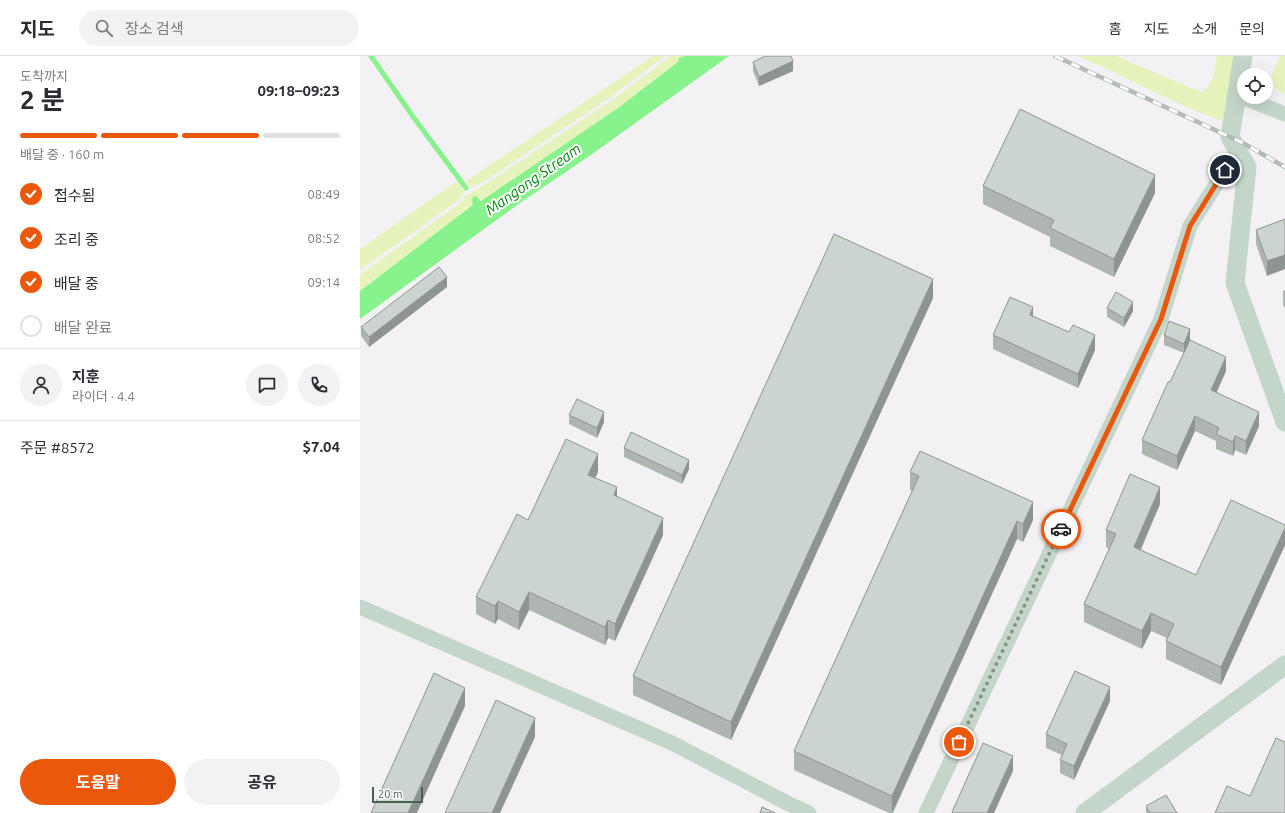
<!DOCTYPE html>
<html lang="ko">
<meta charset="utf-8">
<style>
body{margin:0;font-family:Ubuntu,"Noto Sans KR",sans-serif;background:#f2f2f3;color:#2b2b33;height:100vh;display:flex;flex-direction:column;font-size:15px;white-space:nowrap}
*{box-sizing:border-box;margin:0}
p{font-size:13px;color:#7c7c81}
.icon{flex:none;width:22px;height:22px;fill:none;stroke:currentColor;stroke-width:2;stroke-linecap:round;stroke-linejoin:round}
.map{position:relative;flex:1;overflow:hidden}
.side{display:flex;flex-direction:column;background:#fff;width:360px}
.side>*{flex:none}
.controls{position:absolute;left:877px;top:12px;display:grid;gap:8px}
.controls a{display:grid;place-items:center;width:36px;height:36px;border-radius:50%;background:#fff;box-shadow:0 4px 16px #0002;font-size:20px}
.scale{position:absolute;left:12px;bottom:10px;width:51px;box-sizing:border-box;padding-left:4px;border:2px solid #47604f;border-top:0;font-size:11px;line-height:14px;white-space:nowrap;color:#47604f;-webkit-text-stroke:3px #fff;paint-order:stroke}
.pin{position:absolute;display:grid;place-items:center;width:34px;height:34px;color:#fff;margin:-17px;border:2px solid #fff;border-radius:50%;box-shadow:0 1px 4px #0007}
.courier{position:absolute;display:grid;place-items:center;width:40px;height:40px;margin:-20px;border:3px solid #ea580c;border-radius:50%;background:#fff;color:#222;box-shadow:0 1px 5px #0007}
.summary em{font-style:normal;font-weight:700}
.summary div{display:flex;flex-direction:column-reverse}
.summary{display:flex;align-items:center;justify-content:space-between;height:68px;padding:0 20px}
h1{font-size:26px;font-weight:700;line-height:30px}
.bar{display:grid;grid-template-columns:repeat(4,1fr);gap:6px 4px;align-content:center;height:48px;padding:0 20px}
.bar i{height:5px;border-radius:3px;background:#e1e1e2}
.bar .current{background:#ea580c}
.bar p{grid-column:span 4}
.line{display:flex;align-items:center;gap:10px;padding:0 20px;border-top:1px solid #e1e1e2}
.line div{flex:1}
.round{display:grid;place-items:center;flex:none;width:42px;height:42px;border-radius:21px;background:#f2f2f3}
ol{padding:0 20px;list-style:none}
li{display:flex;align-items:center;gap:12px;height:44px}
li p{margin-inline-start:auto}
li .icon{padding:4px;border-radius:50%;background:#ea580c;color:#fff;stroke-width:4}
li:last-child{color:#7c7c81}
li i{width:22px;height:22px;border:2px solid #e1e1e2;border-radius:50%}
.cta{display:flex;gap:8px;margin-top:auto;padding:8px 20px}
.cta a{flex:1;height:46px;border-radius:24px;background:#ea580c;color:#fff;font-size:16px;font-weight:700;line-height:46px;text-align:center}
.cta a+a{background:#f2f2f3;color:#2b2b33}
header{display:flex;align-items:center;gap:24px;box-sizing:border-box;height:56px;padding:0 20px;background:#fff;border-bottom:1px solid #e1e1e2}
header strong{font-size:19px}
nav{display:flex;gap:22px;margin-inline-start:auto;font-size:14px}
.search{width:280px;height:36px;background:#f2f2f3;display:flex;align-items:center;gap:10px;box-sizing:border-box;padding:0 14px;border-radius:22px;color:#7c7c81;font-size:15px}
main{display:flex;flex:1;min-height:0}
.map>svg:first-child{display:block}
.green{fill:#e7f3bd}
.water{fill:#88f38d}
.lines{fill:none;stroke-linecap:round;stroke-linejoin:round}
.stream{stroke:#88f38d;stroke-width:5}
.minor{stroke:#c4d6c9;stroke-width:15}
.tertiary{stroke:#c4d6c9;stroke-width:19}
.rail-casing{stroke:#b3bcb7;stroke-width:4.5}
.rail{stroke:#fff;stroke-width:3;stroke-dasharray:9;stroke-linecap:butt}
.wall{fill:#afb6b2}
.shaded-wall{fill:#8e9491}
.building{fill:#cbd4cf;stroke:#8e9491}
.done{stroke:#839388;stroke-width:4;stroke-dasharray:0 7.2}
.route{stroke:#ea580c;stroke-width:5}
.labels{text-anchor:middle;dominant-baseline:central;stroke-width:4;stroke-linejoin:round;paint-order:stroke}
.water-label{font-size:15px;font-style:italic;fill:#06860d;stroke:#fff}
</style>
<header>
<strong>지도</strong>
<div class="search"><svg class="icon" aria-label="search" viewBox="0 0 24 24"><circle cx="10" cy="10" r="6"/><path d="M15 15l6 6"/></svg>장소 검색</div>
<nav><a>홈</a><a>지도</a><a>소개</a><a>문의</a></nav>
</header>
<main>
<section class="side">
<div class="summary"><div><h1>2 분</h1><p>도착까지</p></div><em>09:18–09:23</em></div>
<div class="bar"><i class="current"></i><i class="current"></i><i class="current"></i><i></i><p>배달 중 · 160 m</p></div>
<ol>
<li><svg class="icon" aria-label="check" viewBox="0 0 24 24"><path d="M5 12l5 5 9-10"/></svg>접수됨<p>08:49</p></li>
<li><svg class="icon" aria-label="check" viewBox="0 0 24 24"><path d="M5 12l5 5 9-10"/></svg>조리 중<p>08:52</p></li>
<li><svg class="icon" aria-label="check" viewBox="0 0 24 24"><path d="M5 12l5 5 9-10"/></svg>배달 중<p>09:14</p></li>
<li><i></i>배달 완료</li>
</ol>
<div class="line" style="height:72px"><a class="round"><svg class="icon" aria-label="person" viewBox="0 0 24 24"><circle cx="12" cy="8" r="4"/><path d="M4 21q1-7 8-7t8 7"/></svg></a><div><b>지훈</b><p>라이더 · 4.4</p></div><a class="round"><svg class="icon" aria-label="chat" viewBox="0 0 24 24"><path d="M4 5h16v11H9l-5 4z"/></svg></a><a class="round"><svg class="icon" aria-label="phone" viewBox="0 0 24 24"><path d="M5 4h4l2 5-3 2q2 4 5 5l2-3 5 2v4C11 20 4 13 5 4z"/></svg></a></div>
<div class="line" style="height:52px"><div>주문 #8572</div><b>$7.04</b></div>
<div class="cta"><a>도움말</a><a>공유</a></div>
</section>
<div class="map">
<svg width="925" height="757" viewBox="0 0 925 757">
<rect width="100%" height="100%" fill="#f3f1f3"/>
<path class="green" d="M 293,0 L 305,0 L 249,42 L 125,125 L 111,132 L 106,125 Z
M 311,0 L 325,0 L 319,2 L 318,6 L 258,52 L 121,145 L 116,140 L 112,143 L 114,149 L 0,235 L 0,219 L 99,148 L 107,139 L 126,128 L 251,45 Z
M 719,0 L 756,0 L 841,36 C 854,31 854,12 857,0 L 876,0 L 865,61 L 859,64 L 824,50 Z
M 920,0 L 925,0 L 925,38 L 918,34 L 909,26 Z
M 97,125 L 105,136 L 97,145 L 0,214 L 0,193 Z"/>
<path class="water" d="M 325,0 L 369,0 L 228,101 L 160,147 L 0,263 L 0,235 L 113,149 L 112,143 L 113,141 L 116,140 L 121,145 L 258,52 L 318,6 L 319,2 Z"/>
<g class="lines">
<path class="stream" d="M 11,0 L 54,62 L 106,132"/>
<path class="minor" d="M 877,39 L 925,58
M 0,551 L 312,687 L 429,748 L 449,757
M 566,757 L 801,263 L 830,170 L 865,114"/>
<path class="tertiary" d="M 883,0 L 870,81 L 887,111 L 875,227 L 925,366
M 725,757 L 925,609"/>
<g class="rail-casing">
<path id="rail" d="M 695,0 L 883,87 L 925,111"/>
</g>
<use href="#rail" class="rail"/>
</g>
<path class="wall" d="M 393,6 L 433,15 L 399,30 L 393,15 Z
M 623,130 L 795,137 L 754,221 L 690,190 L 690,181 L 623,148 Z
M 925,163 L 907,220 L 896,188 L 896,174 Z
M 87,231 L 9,291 L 1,280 L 1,271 Z
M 925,234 L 925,252 L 923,249 L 923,235 Z
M 573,242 L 371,684 L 273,639 L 273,620 Z
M 747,252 L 773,255 L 764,271 L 747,261 Z
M 673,260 L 735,294 L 718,332 L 633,293 L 633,279 Z
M 804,279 L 830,283 L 828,288 L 866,315 L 857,336 L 899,370 L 886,399 L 875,394 L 873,400 L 856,393 L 856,385 L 835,375 L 817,414 L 782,398 L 782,384 L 824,297 L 804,289 Z
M 209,359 L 244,366 L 237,382 L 209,368 Z
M 264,392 L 329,413 L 322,428 L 264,401 Z
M 238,416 L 235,422 L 303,479 L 255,585 L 248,582 L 245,589 L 169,554 L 159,574 L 138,563 L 135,568 L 116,558 L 116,541 L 168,464 Z
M 550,416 L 673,464 L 663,486 L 657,483 L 533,757 L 529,757 L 434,714 L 434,695 L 552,435 L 550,434 Z
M 800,448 L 781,494 L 836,519 L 925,469 L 925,489 L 861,629 L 806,603 L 806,585 L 807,582 L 791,575 L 782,593 L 724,566 L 724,548 L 749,493 L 746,491 L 746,474 Z
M 750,645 L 714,724 L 700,717 L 700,704 L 702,699 L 686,692 L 686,678 Z
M 786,750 L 817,757 L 786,757 Z"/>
<path class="shaded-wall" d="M 433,5 L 433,15 L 399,30 L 399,21 Z
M 795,119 L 795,137 L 754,221 L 754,203 Z
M 925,199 L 925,213 L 907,220 L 907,205 Z
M 87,221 L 87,231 L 9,291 L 9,281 Z
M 573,223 L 573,242 L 371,684 L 371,666 Z
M 773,246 L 773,255 L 764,271 L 764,262 Z
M 673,251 L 673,266 L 670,259 Z
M 830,273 L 830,283 L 824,297 L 824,288 Z
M 735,279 L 735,294 L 718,332 L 718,318 Z
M 866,301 L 866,315 L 851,348 L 851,334 Z
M 244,356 L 244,366 L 237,382 L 237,372 Z
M 899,356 L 899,370 L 886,399 L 886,385 Z
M 835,360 L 835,375 L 817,414 L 817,400 Z
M 875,380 L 875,394 L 873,400 L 873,386 Z
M 238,398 L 238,416 L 228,436 L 228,419 Z
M 329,404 L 329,413 L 322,428 L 322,419 Z
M 257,431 L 257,449 L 254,439 Z
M 800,431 L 800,448 L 774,508 L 774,491 Z
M 673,446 L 673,464 L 663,486 L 663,468 Z
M 303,462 L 303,479 L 255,585 L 255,568 Z
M 657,465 L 657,483 L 532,757 L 532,740 Z
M 925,472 L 925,489 L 861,629 L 861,611 Z
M 169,536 L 169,554 L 159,574 L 159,556 Z
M 138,545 L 138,563 L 135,568 L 135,550 Z
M 791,557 L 791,575 L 782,593 L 782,575 Z
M 248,564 L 248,582 L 245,589 L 245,571 Z
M 750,631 L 750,645 L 714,724 L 714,710 Z
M 105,632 L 105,650 L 57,757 L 48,757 Z
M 175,662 L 175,681 L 140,757 L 132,757 Z
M 653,700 L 653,715 L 634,757 L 627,757 Z"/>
<path class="building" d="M 405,0 L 431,0 L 433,5 L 399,21 L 393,6 Z
M 660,53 L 795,119 L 754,203 L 690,172 L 694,164 L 623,130 Z
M 925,163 L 925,199 L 907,205 L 896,174 Z
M 474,178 L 573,223 L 371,666 L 273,620 Z
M 79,211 L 87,221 L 9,281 L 1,271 Z
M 756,236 L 773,246 L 764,262 L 747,252 Z
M 650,241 L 673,251 L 670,259 L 709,276 L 713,269 L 735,279 L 718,318 L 633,279 Z
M 809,265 L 830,273 L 824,288 L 804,279 Z
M 830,284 L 866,301 L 851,334 L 899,356 L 886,385 L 875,380 L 873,386 L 856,378 L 859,372 L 835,360 L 817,400 L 782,384 L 808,326 L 810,326 Z
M 217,343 L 244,356 L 237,372 L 209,359 Z
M 271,376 L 329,404 L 322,419 L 264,392 Z
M 206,383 L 238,398 L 228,419 L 257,431 L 254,439 L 303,462 L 255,568 L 248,564 L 245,571 L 169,536 L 159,556 L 138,545 L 135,550 L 116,541 L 157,458 L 168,464 Z
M 560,395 L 673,446 L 663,468 L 657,465 L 532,740 L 434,695 L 559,420 L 550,416 Z
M 770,418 L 800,431 L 774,491 L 836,519 L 871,444 L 925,469 L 925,472 L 861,611 L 806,585 L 814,568 L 791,557 L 782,575 L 724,548 L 756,478 L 746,474 Z
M 715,615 L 750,631 L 714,710 L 700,704 L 707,688 L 686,678 Z
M 74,617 L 105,632 L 48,757 L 11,757 Z
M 136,644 L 175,662 L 132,757 L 85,757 Z
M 916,682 L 925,686 L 925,755 L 924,757 L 855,757 L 867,730 L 890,740 Z
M 623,687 L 653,700 L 627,757 L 593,757 L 592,756 Z
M 806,739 L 817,757 L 790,757 L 786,750 Z
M 402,751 L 415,757 L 400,757 Z"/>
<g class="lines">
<path class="done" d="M 599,686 L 701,473"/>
<path class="route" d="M 701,473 L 801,263 L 830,170 L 865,114"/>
</g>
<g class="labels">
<g class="water-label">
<text transform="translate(173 123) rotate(-35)">Mangong Stream</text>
</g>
</g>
</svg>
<div class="controls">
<a><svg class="icon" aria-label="locate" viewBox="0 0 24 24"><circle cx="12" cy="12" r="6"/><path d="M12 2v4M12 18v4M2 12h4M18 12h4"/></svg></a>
</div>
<div class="scale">20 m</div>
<div class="pin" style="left:599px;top:686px;background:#ea580c"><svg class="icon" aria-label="bag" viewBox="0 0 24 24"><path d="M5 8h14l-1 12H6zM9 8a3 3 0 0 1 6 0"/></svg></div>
<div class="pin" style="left:865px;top:114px;background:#1f2937"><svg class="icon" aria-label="home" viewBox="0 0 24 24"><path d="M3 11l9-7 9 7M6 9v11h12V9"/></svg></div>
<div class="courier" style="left:701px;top:473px"><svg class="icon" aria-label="car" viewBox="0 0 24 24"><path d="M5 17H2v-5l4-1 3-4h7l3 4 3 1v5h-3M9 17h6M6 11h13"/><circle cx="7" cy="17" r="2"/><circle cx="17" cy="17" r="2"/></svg></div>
</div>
</main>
